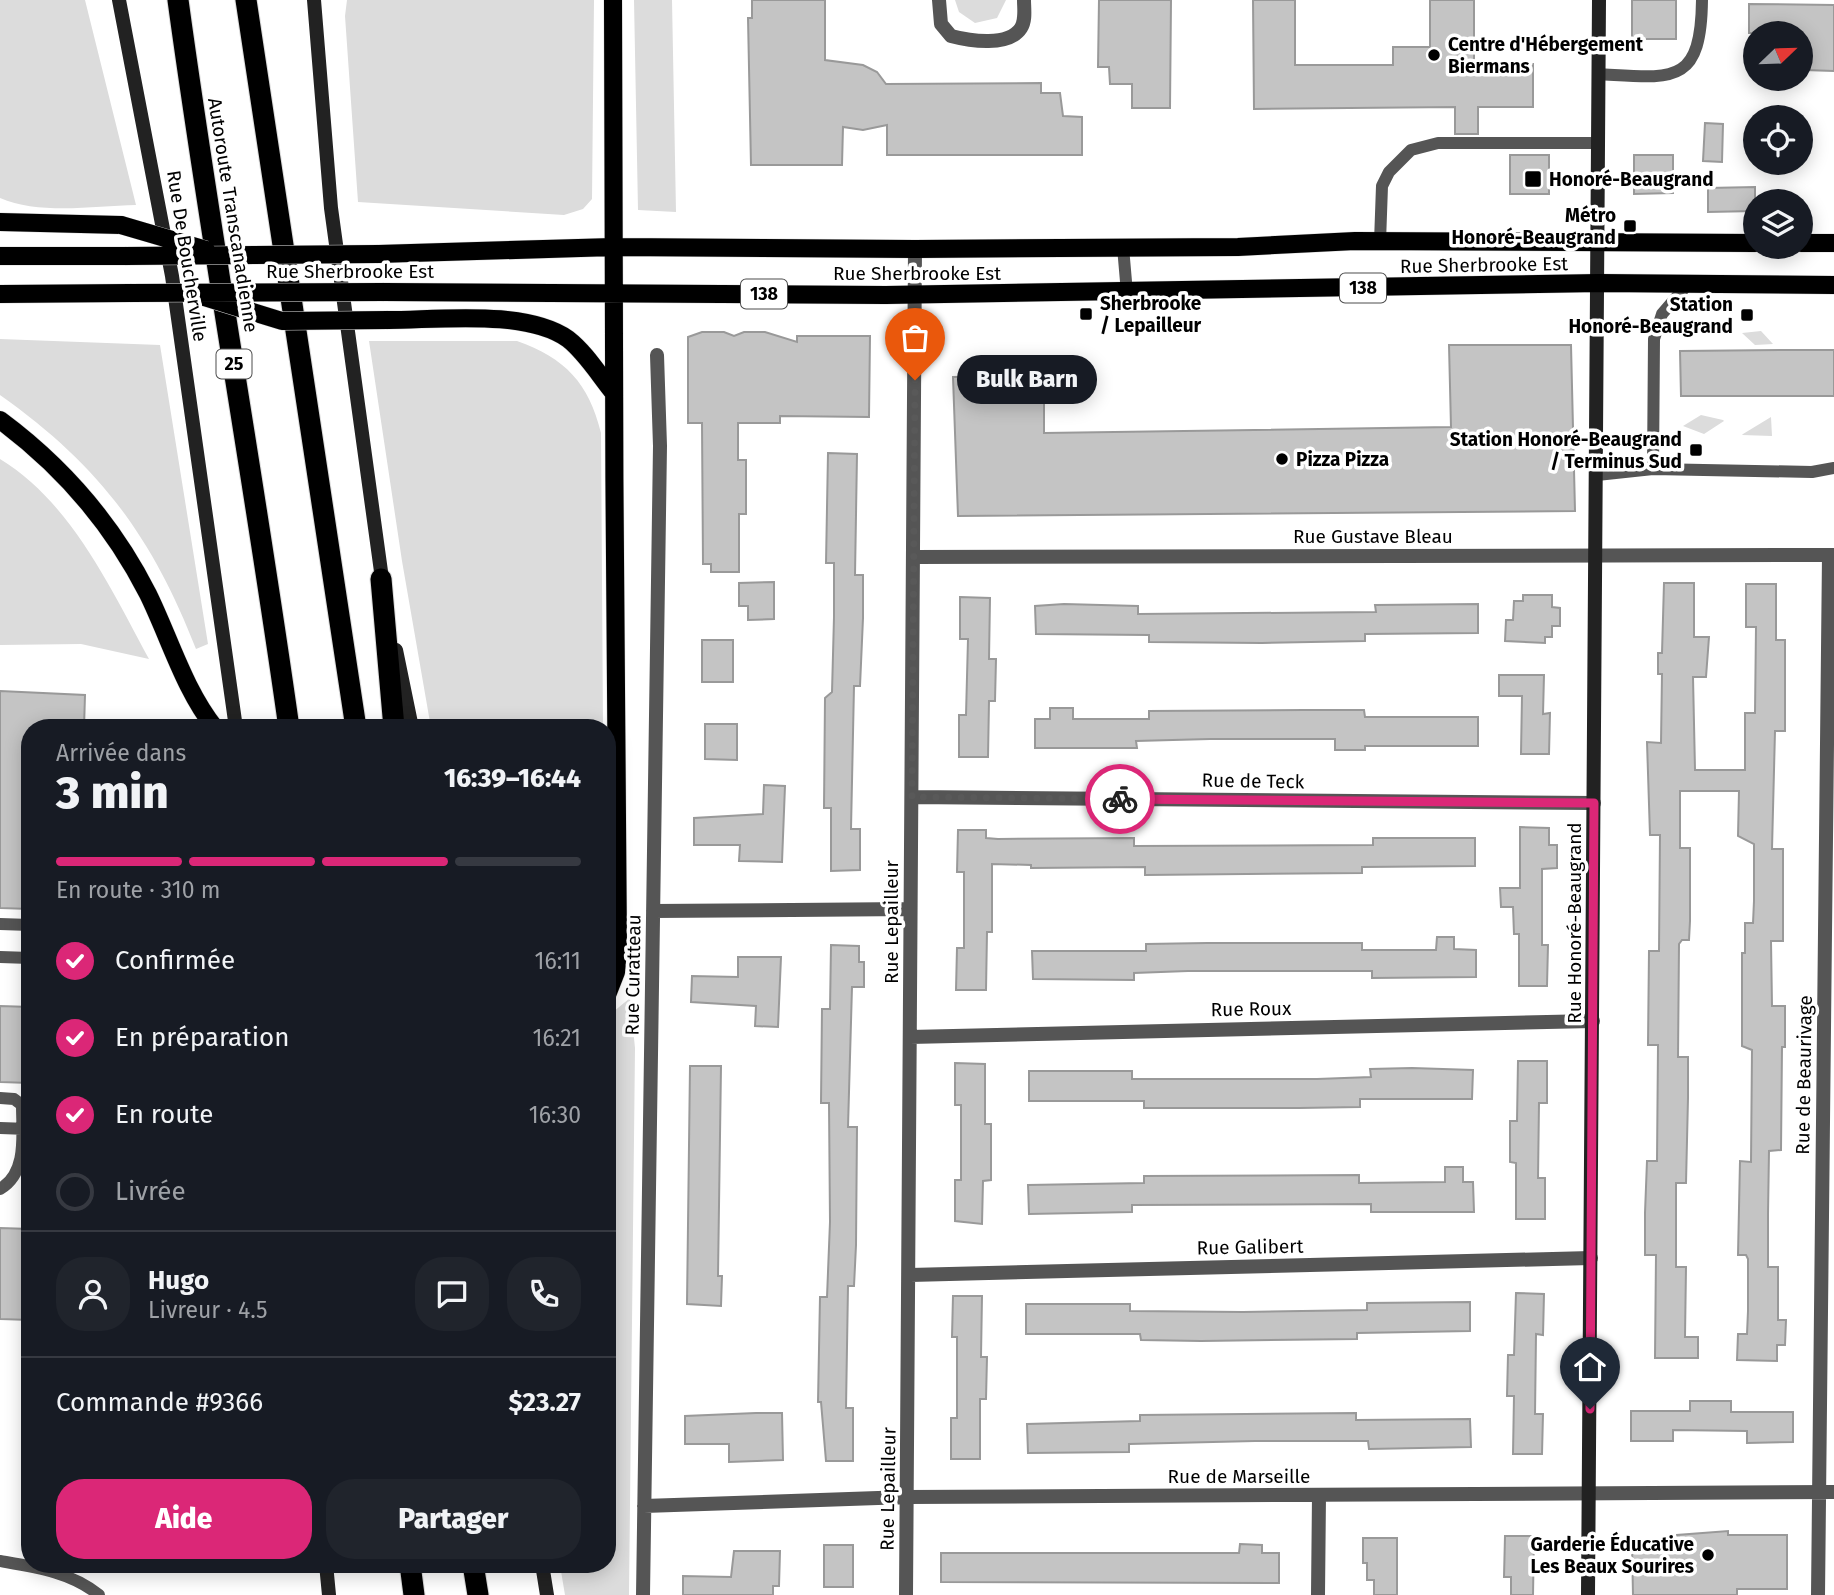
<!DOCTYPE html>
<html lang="fr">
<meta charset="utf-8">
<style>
body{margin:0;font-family:"Fira Sans",sans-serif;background:#20242c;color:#f1f3f6;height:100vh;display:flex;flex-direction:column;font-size:26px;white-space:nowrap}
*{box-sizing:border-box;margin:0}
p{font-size:23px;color:#9ea1a6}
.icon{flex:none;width:38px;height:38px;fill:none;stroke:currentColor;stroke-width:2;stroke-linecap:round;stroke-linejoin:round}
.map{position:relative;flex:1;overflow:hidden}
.sheet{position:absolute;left:21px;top:719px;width:595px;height:854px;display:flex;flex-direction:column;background:#171b24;border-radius:28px;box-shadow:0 4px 18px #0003}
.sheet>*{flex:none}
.needle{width:46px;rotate:67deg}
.buttons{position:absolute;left:1743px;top:21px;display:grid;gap:14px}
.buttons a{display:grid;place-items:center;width:70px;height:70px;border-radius:50%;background:#171b24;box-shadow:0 4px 18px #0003;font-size:35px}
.pin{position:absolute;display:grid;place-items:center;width:60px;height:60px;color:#fff;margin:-72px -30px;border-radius:50% 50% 50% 0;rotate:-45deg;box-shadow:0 0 7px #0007}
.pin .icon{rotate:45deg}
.courier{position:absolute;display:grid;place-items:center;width:70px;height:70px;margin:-35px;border:5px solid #db2777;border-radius:50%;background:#fff;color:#222;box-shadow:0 2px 9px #0007}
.bubble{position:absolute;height:49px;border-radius:24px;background:#171b24;box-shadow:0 4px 18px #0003;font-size:23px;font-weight:800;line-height:49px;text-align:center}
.overview em{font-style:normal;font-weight:800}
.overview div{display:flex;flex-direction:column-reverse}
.overview{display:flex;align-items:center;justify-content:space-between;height:119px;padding:0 35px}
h1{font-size:46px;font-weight:800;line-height:52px}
.bar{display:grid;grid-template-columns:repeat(4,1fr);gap:10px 7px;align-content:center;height:84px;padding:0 35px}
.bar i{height:9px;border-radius:5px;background:#363941}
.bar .active{background:#db2777}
.bar p{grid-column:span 4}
.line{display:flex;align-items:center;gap:18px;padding:0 35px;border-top:2px solid #363941}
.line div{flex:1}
.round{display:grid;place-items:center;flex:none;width:74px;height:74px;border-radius:28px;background:#20242c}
ol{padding:0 35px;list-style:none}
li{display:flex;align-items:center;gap:21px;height:77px}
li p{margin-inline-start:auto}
li .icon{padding:7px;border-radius:50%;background:#db2777;color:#fff;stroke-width:4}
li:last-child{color:#9ea1a6}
li i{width:38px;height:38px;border:4px solid #363941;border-radius:50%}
.primary-button{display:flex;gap:14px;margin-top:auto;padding:14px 35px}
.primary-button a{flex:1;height:80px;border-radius:28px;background:#db2777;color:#fff;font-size:28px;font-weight:800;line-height:80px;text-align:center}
.primary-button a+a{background:#20242c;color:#f1f3f6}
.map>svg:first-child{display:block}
.green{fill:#dcdcdc}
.building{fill:#c4c4c4;stroke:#999;stroke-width:2}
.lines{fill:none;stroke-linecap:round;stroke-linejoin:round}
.primary-casing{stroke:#dbdbdb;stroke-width:19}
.highway-casing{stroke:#dbdbdb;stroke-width:23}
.lane{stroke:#555;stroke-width:12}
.street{stroke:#555;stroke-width:14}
.secondary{stroke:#222;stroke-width:14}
.primary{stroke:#000;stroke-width:18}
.highway{stroke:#000;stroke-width:21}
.primary-bridge-casing{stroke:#dbdbdb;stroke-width:19;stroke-linecap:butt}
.primary-bridge{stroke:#000;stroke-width:18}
.done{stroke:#595959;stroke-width:7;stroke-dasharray:0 12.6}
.route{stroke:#db2777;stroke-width:9}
.poi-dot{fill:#000;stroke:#fff;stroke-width:2.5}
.labels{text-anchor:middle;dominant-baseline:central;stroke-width:7;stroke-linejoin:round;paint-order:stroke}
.shield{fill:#fff;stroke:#4c4c4c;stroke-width:2}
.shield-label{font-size:18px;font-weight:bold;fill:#000}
.poi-label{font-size:19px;font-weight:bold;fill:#000;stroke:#fff;text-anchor:start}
.street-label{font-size:19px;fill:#000;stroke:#fff}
</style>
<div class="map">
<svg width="1834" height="1595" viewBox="0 0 1834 1595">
<rect width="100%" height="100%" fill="#fff"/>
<path class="green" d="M 0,0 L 85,0 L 136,205 C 94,206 39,215 0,198 Z
M 347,0 L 594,0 L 592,199 L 583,209 L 564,215 L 358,202 L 345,16 Z
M 634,0 L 672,0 L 676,212 L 638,210 Z
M 955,0 L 1006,0 L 997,18 L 975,23 L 959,12 Z
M 1761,331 L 1773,344 L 1755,345 L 1742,333 Z
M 0,339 L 160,345 L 208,644 L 196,649 C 152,536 99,465 0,395 Z
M 369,341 L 517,341 C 565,358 589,383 601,433 L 603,728 L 431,728 L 402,561 Z
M 1701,415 L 1723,420 L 1724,421 L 1704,434 L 1683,426 Z
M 1771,417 L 1772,436 L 1742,435 L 1743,434 Z
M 0,459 C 71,502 111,589 149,659 L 81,644 L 0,645 Z
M 630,998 L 635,1048 L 629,1595 L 565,1595 L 560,1565 L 607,1564 L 607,1017 Z"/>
<path class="building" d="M 752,0 L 825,0 L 825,60 L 863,65 L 877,72 L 886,84 L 1041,83 L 1041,93 L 1060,93 L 1063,116 L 1082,117 L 1082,155 L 887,155 L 887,125 L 863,130 L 843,127 L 842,165 L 751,165 L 748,18 L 752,18 Z
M 1099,0 L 1171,0 L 1170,108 L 1132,108 L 1132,84 L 1110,84 L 1109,67 L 1098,67 Z
M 1253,0 L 1295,0 L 1295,65 L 1393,65 L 1393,47 L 1430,47 L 1430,0 L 1474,0 L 1474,64 L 1533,64 L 1533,107 L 1478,107 L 1478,134 L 1455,134 L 1455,107 L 1254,109 Z
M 1632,0 L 1676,0 L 1676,39 L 1632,39 Z
M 1749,4 L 1834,5 L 1834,71 L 1805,70 L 1805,58 L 1801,58 L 1801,33 L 1749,33 Z
M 1705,123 L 1723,124 L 1722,162 L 1703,161 Z
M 1510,155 L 1549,155 L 1549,194 L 1510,194 Z
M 1634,155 L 1673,155 L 1673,193 L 1634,194 Z
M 1755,187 L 1755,211 L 1708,212 L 1708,188 Z
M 702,332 L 724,332 L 734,336 L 744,332 L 765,332 L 797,342 L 797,336 L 870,336 L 869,417 L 780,416 L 780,423 L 738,423 L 738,460 L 746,460 L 746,514 L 739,514 L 739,572 L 711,572 L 711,564 L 703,564 L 702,423 L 688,423 L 688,337 Z
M 1449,345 L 1571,345 L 1575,511 L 958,516 L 953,377 L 1044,375 L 1044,433 L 1451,427 Z
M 1789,350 L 1834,350 L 1834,396 L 1681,396 L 1680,351 Z
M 828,453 L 857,454 L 855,575 L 863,575 L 863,618 L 860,686 L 854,686 L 851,829 L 860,829 L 860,870 L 831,871 L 831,808 L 824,808 L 825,698 L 832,692 L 834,617 L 834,563 L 826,563 Z
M 774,582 L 774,619 L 748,620 L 748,606 L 739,606 L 739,583 Z
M 1664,583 L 1694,583 L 1694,637 L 1709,637 L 1706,677 L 1693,677 L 1695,770 L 1745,770 L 1745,713 L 1755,713 L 1756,627 L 1746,627 L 1746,584 L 1776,584 L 1776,640 L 1785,640 L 1785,731 L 1775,731 L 1772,849 L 1783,849 L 1783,941 L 1771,941 L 1772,1006 L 1785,1006 L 1785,1047 L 1782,1047 L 1781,1150 L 1769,1151 L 1768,1214 L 1768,1267 L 1778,1267 L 1778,1320 L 1786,1320 L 1785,1345 L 1777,1345 L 1777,1361 L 1737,1360 L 1738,1334 L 1747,1334 L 1748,1311 L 1748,1259 L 1746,1255 L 1738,1255 L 1740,1161 L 1751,1162 L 1752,1050 L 1742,1046 L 1742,953 L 1745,953 L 1745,923 L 1753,923 L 1754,901 L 1754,844 L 1738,836 L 1739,791 L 1680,791 L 1680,848 L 1690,848 L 1690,921 L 1689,940 L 1682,940 L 1679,944 L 1678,1057 L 1688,1057 L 1688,1098 L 1686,1183 L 1676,1183 L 1676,1267 L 1686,1267 L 1685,1337 L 1698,1337 L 1698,1358 L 1655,1358 L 1656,1255 L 1645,1255 L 1645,1213 L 1647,1161 L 1657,1161 L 1658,1045 L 1648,1045 L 1649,951 L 1659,951 L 1660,835 L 1650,835 L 1647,742 L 1661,743 L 1662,674 L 1658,674 L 1658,653 L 1662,653 Z
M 1523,595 L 1552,595 L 1552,607 L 1560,608 L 1560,626 L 1552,626 L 1552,637 L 1545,637 L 1545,643 L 1505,641 L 1506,620 L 1513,620 L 1514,601 L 1523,601 Z
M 960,597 L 990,598 L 989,659 L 996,659 L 995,701 L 989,701 L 988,757 L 959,757 L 959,715 L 966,715 L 968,639 L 960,639 Z
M 1064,604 L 1138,606 L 1138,614 L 1376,612 L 1375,605 L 1478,604 L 1478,633 L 1365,634 L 1365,641 L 1262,643 L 1149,642 L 1149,635 L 1036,634 L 1035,606 Z
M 702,640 L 733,640 L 733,682 L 702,682 Z
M 1499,675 L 1544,675 L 1543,714 L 1550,713 L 1549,754 L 1521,754 L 1522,696 L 1499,696 Z
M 0,691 L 85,695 L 84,728 L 30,728 L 30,909 L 0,908 Z
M 1050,708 L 1073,708 L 1073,719 L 1149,719 L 1149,711 L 1304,710 L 1364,710 L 1365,717 L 1478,717 L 1478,746 L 1365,746 L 1365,750 L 1335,750 L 1335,739 L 1210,739 L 1136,741 L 1137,748 L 1035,748 L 1035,719 L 1050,719 Z
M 705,724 L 737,724 L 737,760 L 705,759 Z
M 764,785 L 785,786 L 782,862 L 739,861 L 740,845 L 694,845 L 694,818 L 763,814 Z
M 1520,827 L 1549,828 L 1549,845 L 1557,845 L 1557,868 L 1542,869 L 1542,945 L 1548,945 L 1547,986 L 1519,986 L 1519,934 L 1514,934 L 1513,907 L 1501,907 L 1500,888 L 1520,888 Z
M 958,830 L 986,830 L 986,838 L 998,839 L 1134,838 L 1134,846 L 1373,845 L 1373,838 L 1475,838 L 1475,866 L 1362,867 L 1362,873 L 1145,875 L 1145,867 L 1031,868 L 1031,865 L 992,864 L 992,932 L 987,932 L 986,990 L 956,990 L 957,948 L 964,948 L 964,872 L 957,872 Z
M 1437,937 L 1454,937 L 1454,949 L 1476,950 L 1476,977 L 1372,978 L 1372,971 L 1188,971 L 1134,973 L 1134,980 L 1033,979 L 1032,951 L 1146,951 L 1146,944 L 1207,943 L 1362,943 L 1362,950 L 1436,950 Z
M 831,945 L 859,946 L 859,962 L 864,962 L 864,987 L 852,987 L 848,1127 L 857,1127 L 856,1245 L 854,1286 L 848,1286 L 846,1408 L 853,1408 L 853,1461 L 826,1461 L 821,1402 L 818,1402 L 820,1297 L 827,1297 L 830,1222 L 829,1103 L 821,1103 L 822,1009 L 830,1009 Z
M 738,957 L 781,957 L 778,1027 L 755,1026 L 756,1006 L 691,1002 L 692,976 L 738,977 Z
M 0,1006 L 30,1007 L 30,1083 L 0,1082 Z
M 1518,1061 L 1547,1061 L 1547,1103 L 1539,1103 L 1538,1178 L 1545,1178 L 1545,1219 L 1516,1219 L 1516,1163 L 1510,1162 L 1510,1121 L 1517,1121 Z
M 955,1063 L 985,1064 L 985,1124 L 991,1124 L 991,1180 L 983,1181 L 982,1224 L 955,1221 L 955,1180 L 961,1180 L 961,1105 L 955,1105 Z
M 690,1066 L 721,1066 L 718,1276 L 722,1276 L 721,1306 L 687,1304 Z
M 1412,1068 L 1473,1070 L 1472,1099 L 1360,1099 L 1360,1107 L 1299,1108 L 1144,1108 L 1144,1101 L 1029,1101 L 1029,1071 L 1132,1071 L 1132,1079 L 1317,1079 L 1371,1077 L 1370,1069 Z
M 1445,1167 L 1463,1167 L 1463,1182 L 1473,1182 L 1474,1212 L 1371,1212 L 1371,1204 L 1132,1205 L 1132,1212 L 1029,1214 L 1028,1185 L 1144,1183 L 1144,1176 L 1359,1175 L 1359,1183 L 1445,1182 Z
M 0,1228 L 30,1229 L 30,1320 L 0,1319 Z
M 1516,1293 L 1544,1294 L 1543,1335 L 1536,1334 L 1535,1414 L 1543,1414 L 1542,1454 L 1513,1454 L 1514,1396 L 1507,1396 L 1508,1355 L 1514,1355 Z
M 953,1296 L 982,1296 L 981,1357 L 987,1357 L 986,1399 L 980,1399 L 980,1459 L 951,1459 L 951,1418 L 957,1418 L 957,1337 L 952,1337 Z
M 1470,1302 L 1470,1331 L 1357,1333 L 1357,1339 L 1201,1341 L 1141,1340 L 1140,1334 L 1026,1334 L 1026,1304 L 1130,1304 L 1130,1311 L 1243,1312 L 1367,1310 L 1367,1303 Z
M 1690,1401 L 1731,1401 L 1731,1412 L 1793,1412 L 1793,1442 L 1747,1443 L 1747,1431 L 1673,1430 L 1673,1441 L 1631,1441 L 1631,1411 L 1690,1411 Z
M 756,1413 L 782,1413 L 783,1460 L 729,1462 L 729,1444 L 685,1444 L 685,1416 Z
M 1356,1413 L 1356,1420 L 1470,1419 L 1471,1447 L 1369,1449 L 1368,1441 L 1255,1441 L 1129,1444 L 1129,1452 L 1028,1453 L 1027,1424 L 1140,1421 L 1140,1415 Z
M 1728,1531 L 1728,1535 L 1787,1535 L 1787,1589 L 1737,1589 L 1737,1595 L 1633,1595 L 1632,1546 L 1677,1546 L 1677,1535 Z
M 1505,1536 L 1534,1536 L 1533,1595 L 1511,1595 L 1511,1577 L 1504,1577 Z
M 1363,1538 L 1397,1538 L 1397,1595 L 1374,1595 L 1374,1580 L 1367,1580 L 1367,1563 L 1363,1563 Z
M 1240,1544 L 1262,1545 L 1262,1553 L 1279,1553 L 1279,1583 L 941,1582 L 941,1553 L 1239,1553 Z
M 824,1545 L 853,1545 L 853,1587 L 824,1587 Z
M 734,1551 L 780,1551 L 779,1586 L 773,1586 L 773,1595 L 683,1595 L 683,1576 L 731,1577 Z"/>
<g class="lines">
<g class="primary-casing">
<path id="primary" d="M 0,222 L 121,225
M 1801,243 L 1834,243
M 378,254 L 613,247 L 915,249 L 1238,247 L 1355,241 L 1755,243
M 0,256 L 125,256
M 384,292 L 886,295 L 1599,283 L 1834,285
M 0,294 L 130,293
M 388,320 C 438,320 526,309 568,339 C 586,353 599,375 613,392
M 0,420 C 62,466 113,525 148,594 C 170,639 184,689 215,728
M 607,995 L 616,972 L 618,949 C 615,633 613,316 613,0"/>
</g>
<g class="highway-casing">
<path id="highway" d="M 178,0 C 211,243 255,485 289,728
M 246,0 L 356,728
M 381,579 L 394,728
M 410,1564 L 414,1595
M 473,1564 L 478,1595"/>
</g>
<path class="lane" d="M 1598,74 C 1672,78 1701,87 1702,0
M 1380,242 L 1382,186 L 1389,172 L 1411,150 L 1438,143 L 1599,143
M 1123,247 L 1127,293
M 1653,469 L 1654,339 L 1662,314 L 1687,285
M 1597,475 L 1653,469 L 1812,472 L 1834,468
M 0,924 L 30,925
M 0,957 L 30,958
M 0,1098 L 14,1099 L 22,1105 C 22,1134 28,1173 0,1189
M 0,1128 L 28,1129
M 0,1561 C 35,1567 71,1572 99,1595"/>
<path class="street" d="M 939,0 L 941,24 L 951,36 C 970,41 1009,47 1021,28 C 1026,20 1024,9 1024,0
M 913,557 L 1834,555
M 912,797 L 1594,803
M 653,911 L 910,909
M 910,1037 L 1593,1021
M 910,1275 L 1591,1258
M 644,1506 L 907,1497 L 1834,1492
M 643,1595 L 660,446 L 657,355
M 906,1595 L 915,249
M 1318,1595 L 1319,1495
M 1818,1595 L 1829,555"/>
<path class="secondary" d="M 119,0 L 172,276 L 236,728
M 314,0 L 331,208 L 383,586
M 396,650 L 412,728
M 326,1564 L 329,1595
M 542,1564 L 547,1595
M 1588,1595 L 1599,0"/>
<use href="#primary" class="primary"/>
<use href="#highway" class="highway"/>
<g class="primary-bridge-casing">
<path id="primary-bridge" d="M 121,225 L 206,250
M 125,256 L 378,254
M 130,293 L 384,292
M 204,297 L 282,321 L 388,320"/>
</g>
<use href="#primary-bridge" class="primary-bridge"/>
</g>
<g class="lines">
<path class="done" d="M 915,380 L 912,797 L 1120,799"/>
<path class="route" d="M 1120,799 L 1594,803 L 1590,1409"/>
</g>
<g class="poi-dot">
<circle cx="1434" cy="55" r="7"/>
<rect x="1524" y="170" width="18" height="18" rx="3.5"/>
<rect x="1623" y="219" width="14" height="14" rx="3.5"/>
<rect x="1079" y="307" width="14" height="14" rx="3.5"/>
<rect x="1740" y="308" width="14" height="14" rx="3.5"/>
<rect x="1689" y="443" width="14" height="14" rx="3.5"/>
<circle cx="1282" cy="459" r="7"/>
<circle cx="1708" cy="1555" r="7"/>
</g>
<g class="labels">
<g class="shield">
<rect x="1340" y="273.5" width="46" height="29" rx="5"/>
<rect x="741" y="279.5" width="46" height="29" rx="5"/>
<rect x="216.5" y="349.5" width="35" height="29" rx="5"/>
</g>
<g class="shield-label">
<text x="1363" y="288">138</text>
<text x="764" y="294">138</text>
<text x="234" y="364">25</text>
</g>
<g class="poi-label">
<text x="1448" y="44">Centre d'Hébergement<tspan x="1448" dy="22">Biermans</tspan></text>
<text x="1549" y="179">Honoré-Beaugrand</text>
<text x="1616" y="215" text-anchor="end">Métro<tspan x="1616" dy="22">Honoré-Beaugrand</tspan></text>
<text x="1100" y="303">Sherbrooke<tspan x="1100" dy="22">/ Lepailleur</tspan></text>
<text x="1733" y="304" text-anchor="end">Station<tspan x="1733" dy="22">Honoré-Beaugrand</tspan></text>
<text x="1682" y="439" text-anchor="end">Station Honoré-Beaugrand<tspan x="1682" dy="22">/ Terminus Sud</tspan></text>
<text x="1296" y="459">Pizza Pizza</text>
<text x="1694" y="1544" text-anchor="end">Garderie Éducative<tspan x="1694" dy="22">Les Beaux Sourires</tspan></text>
</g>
<g class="street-label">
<text transform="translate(233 215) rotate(81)">Autoroute Transcanadienne</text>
<text transform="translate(187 256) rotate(81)">Rue De Boucherville</text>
<text transform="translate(1484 265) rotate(-1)">Rue Sherbrooke Est</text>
<text x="350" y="271">Rue Sherbrooke Est</text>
<text x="917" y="273">Rue Sherbrooke Est</text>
<text x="1373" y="536">Rue Gustave Bleau</text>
<text transform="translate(1253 781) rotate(1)">Rue de Teck</text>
<text transform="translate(891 922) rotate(-90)">Rue Lepailleur</text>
<text transform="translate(1574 923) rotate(-90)">Rue Honoré-Beaugrand</text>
<text transform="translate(633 975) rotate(-89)">Rue Curatteau</text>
<text transform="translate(1251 1009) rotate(-1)">Rue Roux</text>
<text transform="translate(1804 1075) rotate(-89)">Rue de Beaurivage</text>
<text transform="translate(1250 1247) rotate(-1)">Rue Galibert</text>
<text x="1239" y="1476">Rue de Marseille</text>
<text transform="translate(888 1489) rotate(-89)">Rue Lepailleur</text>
</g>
</g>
</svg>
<div class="buttons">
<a><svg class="needle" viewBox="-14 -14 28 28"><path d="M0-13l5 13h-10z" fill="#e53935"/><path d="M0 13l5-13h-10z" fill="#9ea1a6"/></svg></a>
<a><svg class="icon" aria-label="locate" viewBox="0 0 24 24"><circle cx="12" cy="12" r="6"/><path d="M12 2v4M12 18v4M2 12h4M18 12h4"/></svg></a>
<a><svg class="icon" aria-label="layers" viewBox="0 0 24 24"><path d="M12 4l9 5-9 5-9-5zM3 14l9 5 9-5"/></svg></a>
</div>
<div class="pin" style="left:915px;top:380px;background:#ea580c"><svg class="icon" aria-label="bag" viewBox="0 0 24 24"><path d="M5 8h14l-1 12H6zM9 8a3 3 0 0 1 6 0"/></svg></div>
<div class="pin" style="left:1590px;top:1409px;background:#1f2937"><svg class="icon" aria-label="home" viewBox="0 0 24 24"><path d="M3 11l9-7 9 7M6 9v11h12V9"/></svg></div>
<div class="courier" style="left:1120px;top:799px"><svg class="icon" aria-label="bike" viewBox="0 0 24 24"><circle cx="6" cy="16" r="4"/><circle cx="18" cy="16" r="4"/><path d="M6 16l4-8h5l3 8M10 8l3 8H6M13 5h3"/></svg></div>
<div class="bubble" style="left:957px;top:355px;width:140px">Bulk Barn</div>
<section class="sheet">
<div class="overview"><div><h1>3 min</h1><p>Arrivée dans</p></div><em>16:39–16:44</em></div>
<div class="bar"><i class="active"></i><i class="active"></i><i class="active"></i><i></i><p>En route · 310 m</p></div>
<ol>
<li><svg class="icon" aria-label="check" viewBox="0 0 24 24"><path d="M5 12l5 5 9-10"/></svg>Confirmée<p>16:11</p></li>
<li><svg class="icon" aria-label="check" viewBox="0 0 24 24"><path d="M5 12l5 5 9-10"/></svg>En préparation<p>16:21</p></li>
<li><svg class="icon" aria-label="check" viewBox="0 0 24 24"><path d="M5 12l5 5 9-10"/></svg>En route<p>16:30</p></li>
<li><i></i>Livrée</li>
</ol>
<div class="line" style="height:126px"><a class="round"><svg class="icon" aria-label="person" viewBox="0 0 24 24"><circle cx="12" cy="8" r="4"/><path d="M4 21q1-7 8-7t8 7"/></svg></a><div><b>Hugo</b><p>Livreur · 4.5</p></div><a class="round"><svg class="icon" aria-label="chat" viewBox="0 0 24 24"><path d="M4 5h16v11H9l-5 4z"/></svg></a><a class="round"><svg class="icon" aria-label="phone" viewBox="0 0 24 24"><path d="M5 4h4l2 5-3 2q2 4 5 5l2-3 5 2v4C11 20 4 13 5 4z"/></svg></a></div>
<div class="line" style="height:91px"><div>Commande #9366</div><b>$23.27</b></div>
<div class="primary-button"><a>Aide</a><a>Partager</a></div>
</section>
</div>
